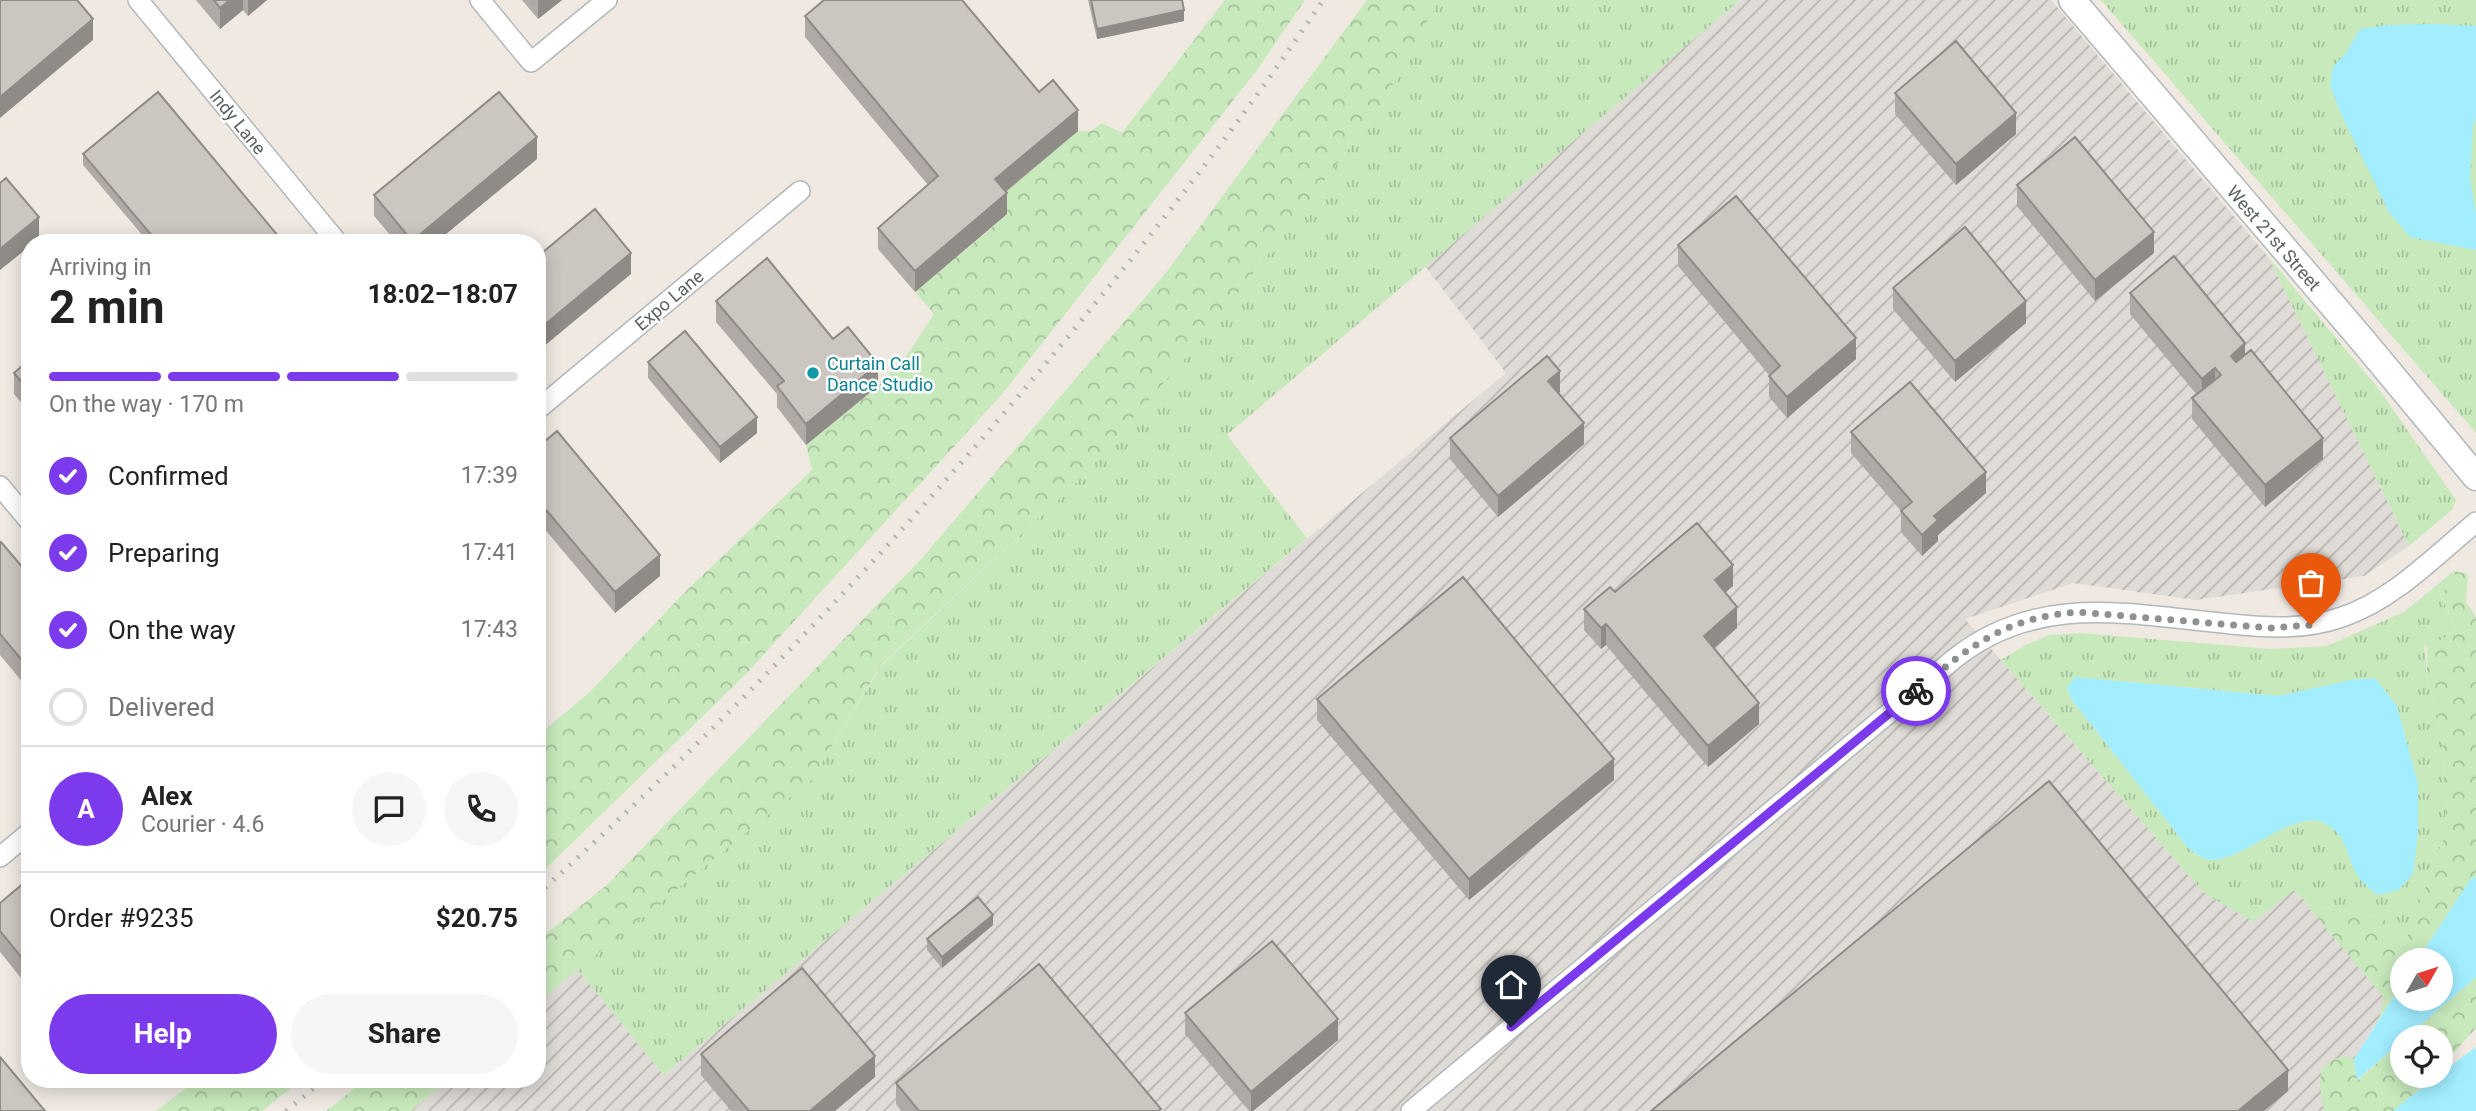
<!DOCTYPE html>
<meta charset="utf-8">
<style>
body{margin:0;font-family:Roboto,sans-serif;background:#f6f6f6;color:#222;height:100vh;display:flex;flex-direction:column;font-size:26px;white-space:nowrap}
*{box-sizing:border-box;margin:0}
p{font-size:23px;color:#767676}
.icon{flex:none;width:38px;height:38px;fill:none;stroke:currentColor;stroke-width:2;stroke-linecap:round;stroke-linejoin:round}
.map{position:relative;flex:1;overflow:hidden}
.side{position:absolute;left:21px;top:234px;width:525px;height:854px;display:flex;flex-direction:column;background:#fff;border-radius:28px;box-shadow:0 4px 18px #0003}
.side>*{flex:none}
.needle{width:46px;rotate:51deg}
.controls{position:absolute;left:2390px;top:948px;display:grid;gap:14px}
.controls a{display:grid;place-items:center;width:63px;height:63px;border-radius:50%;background:#fff;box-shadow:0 4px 18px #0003;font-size:35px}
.pin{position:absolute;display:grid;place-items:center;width:60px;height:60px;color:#fff;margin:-72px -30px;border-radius:50% 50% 50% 0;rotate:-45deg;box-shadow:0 0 7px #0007}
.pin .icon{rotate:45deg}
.courier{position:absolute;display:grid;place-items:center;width:70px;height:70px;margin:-35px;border:5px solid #7c3aed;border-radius:50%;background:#fff;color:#222;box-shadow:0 2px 9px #0007}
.head em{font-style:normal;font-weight:700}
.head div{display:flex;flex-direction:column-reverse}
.head{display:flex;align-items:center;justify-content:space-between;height:119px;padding:0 28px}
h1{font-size:46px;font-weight:700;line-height:52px}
.bar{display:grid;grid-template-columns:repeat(4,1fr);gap:10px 7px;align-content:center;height:84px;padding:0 28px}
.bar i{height:9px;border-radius:5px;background:#e0e0e0}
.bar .current{background:#7c3aed}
.bar p{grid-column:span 4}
.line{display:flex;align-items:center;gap:18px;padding:0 28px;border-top:2px solid #e0e0e0}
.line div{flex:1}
.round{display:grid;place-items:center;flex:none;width:74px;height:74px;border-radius:37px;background:#f6f6f6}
ol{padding:0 28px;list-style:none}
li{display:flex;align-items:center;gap:21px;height:77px}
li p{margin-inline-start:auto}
li .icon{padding:7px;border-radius:50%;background:#7c3aed;color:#fff;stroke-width:4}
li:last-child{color:#767676}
li i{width:38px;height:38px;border:4px solid #e0e0e0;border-radius:50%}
.button{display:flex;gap:14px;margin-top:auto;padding:14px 28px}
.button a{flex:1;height:80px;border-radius:42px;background:#7c3aed;color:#fff;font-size:28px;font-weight:700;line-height:80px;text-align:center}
.button a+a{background:#f6f6f6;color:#222}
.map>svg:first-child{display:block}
.industrial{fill:url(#industrial-furrows)}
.grass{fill:url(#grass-tufts);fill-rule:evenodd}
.forest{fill:url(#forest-crowns)}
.water{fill:#a2eeff}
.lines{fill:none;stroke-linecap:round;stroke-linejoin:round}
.street-casing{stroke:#b3b8bb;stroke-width:22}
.secondary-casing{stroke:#b2b8bc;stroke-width:29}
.street{stroke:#fff;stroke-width:19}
.secondary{stroke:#fff;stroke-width:26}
.rail{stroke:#b2b3b4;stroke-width:5;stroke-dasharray:2 9;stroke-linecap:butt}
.wall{fill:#afaaa6}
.shaded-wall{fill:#8f8b87}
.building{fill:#ccc6c1;stroke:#8f8b87;stroke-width:2}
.done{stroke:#8f9191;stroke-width:7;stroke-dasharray:0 12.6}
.route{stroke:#7c3aed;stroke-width:9}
.culture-dot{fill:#0f9aa8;stroke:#fff;stroke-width:2.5}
.labels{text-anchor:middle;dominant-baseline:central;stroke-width:5;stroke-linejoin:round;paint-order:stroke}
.street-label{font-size:18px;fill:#5b6265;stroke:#fff}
.culture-label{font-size:18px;fill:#0d838f;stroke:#fff;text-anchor:start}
</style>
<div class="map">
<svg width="2476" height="1111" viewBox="0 0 2476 1111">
<defs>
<pattern id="industrial-furrows" width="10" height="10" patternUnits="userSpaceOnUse" patternTransform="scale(1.75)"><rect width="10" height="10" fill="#dfdbd7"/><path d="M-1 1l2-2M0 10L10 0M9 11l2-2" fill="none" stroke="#b8b5b2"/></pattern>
<pattern id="grass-tufts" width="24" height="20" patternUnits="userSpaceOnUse" patternTransform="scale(1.75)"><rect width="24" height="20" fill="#c8e9bc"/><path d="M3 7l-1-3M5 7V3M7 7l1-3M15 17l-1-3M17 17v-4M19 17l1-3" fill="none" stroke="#a5c09c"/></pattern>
<pattern id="forest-crowns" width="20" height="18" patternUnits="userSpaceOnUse" patternTransform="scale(1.75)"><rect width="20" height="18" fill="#c8e9bc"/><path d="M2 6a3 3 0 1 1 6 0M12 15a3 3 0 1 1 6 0" fill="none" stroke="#a5c09c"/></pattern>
</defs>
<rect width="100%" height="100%" fill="#efe9e2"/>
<path class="industrial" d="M 1740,0 L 2051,0 L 2269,258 L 2409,546 L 2364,576 L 2196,600 L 2073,583 L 1965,619 L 2204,893 L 2294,890 L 2385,998 L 2379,1019 L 2354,1059 L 2357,1080 L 2346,1111 L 411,1111 L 447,1080 L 537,1080 L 537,1003 L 577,969 L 664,1075 L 1506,373 L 1425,266 Z"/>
<path class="grass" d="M 1439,0 L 1740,0 L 1227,435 L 1307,538 L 664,1075 L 577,969 L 811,780 L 882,665 L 1077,482 L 1209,331 L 1382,105 Z
M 2101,0 L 2476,0 L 2476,433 Z
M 2269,258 L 2378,388 L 2456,500 L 2452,510 L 2409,546 Z
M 2454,571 L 2460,585 L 2440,593 L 2456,631 L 2427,648 L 2424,644 L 2427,675 L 2444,752 L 2446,832 L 2404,946 L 2383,918 L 2307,905 L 2294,890 L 2253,922 L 2204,893 L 2001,660 L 2026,645 L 2049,635 L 2081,633 L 2270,649 L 2327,646 L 2404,612 ZM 2075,677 L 2278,696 L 2351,680 L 2375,678 L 2397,706 L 2418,785 L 2418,833 L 2347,848 C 2314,776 2245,870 2206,859 C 2200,858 2193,851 2188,848 L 2072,700 L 2067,688 Z"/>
<path class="forest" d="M 1225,0 L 1305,0 L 1257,70 L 1003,393 L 744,676 L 537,877 L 537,736 L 589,693 L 682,595 L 812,470 L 806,445 L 878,386 L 907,355 L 934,314 L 915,292 L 1007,215 L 995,200 L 1078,131 L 1091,131 L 1102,123 L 1122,133 Z
M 1367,0 L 1439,0 L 1382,105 L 1209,331 L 1077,482 L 882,664 L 811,780 L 537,1003 L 537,941 L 607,885 L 923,557 L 1165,274 Z
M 2454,571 L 2468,574 L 2466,602 L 2476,617 L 2476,876 L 2470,880 L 2417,961 L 2403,961 L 2403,982 L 2379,1019 L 2384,998 L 2307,905 L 2383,918 L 2404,945 L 2446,832 L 2444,752 L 2427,675 L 2427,648 L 2456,631 L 2440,592 L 2459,585 Z
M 2476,977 L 2476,1028 L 2441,1067 L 2441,1038 L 2406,1038 Z
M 2403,1040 L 2403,1076 L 2433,1076 L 2395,1111 L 2324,1111 L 2320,1087 L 2321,1070 C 2332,1059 2339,1054 2354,1059 L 2358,1080 Z
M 196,1080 L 301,1080 L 262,1111 L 156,1111 Z
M 365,1080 L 447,1080 L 411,1111 L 326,1111 Z"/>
<path class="water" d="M 2433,24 L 2476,26 L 2476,120 L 2473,125 L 2470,178 L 2476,215 L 2476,250 L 2410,237 L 2389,212 L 2341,114 L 2330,85 L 2333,67 L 2346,53 L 2360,29 L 2388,25 Z
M 2075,677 L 2278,696 L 2351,680 L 2375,678 L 2397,706 L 2418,784 L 2418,833 L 2413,874 L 2399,890 L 2377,895 C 2371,889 2362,883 2358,876 C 2346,857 2349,839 2328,825 C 2295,803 2238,868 2206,859 C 2200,858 2193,851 2188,848 L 2072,700 L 2067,688 Z
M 2476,876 L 2476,977 L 2406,1038 L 2403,1038 L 2403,1040 L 2357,1080 L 2354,1059 L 2403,982 L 2403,999 L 2441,999 L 2441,961 L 2417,961 L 2470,880 Z
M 2476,1047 L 2476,1111 L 2393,1111 L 2436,1076 L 2441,1076 L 2441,1073 Z"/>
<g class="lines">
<g class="street-casing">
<path id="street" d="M 138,0 L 338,243
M 480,0 L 531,62 L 607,0
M 537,410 L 800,191
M 0,486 L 30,522
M 0,857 L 30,832
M 1411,1111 L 1954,659 C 2039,591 2132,615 2231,624 C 2269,628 2305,630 2342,617 C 2393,600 2435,556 2476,522"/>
</g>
<g class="secondary-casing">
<path id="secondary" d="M 2072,0 L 2364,342 L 2476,477"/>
</g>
<use href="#street" class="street"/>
<use href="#secondary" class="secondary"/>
<path class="rail" d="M 537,895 C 736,715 920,519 1089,311 C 1171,211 1251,108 1323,0
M 286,1111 L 324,1080"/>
</g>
<path class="wall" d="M 196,0 L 267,0 L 248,16 L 243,10 L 220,29 Z
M 522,0 L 562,0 L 538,19 Z
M 1088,0 L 1182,0 L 1184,21 L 1097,39 Z
M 805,16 L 1039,92 L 1078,131 L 1006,192 L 1007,214 L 915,292 L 878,249 L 878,228 L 928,185 L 805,37 Z
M 1895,93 L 2016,134 L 1956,185 L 1895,114 Z
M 83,154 L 284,243 L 149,243 L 83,165 Z
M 537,159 L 435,243 L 397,243 L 374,216 L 374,195 Z
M 2017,185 L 2154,253 L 2095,301 L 2017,206 Z
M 1678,245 L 1856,359 L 1787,418 L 1769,397 L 1769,375 L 1678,266 Z
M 1893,288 L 2026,323 L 1955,382 L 1893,309 Z
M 2130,293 L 2245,355 L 2323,459 L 2265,507 L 2192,419 L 2192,398 L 2197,395 L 2130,314 Z
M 716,301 L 833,339 L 878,386 L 806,445 L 777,407 L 777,394 L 716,322 Z
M 30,359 L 30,413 L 14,394 L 14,373 Z
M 648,362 L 757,433 L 720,463 L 648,378 Z
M 1560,392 L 1559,393 L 1584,444 L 1498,517 L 1450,459 L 1450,438 Z
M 1851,432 L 1986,493 L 1938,535 L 1938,541 L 1922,556 L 1901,532 L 1901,511 L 1851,453 Z
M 537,448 L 660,576 L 615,613 L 537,520 Z
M 0,543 L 30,576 L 30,691 L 0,655 Z
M 1733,586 L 1725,593 L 1737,628 L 1714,648 L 1759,724 L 1708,767 L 1606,645 L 1601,649 L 1584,630 L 1584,609 L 1615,592 Z
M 1317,699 L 1614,780 L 1469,900 L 1317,720 Z
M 30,878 L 30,989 L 0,952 L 0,903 Z
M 993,925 L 942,968 L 927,950 L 927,939 Z
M 1185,1013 L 1338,1040 L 1253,1111 L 1249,1111 L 1185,1034 Z
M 701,1054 L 875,1077 L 835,1111 L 731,1111 L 701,1075 Z
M 896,1083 L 1161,1111 L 901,1111 L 896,1104 Z"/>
<path class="shaded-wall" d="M 230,0 L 243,0 L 243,10 L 220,29 L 220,8 Z
M 248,0 L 267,0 L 248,16 Z
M 538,0 L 562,0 L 538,19 Z
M 1184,10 L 1184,21 L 1097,39 L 1097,29 Z
M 93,19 L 93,40 L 0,118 L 0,97 Z
M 1078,110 L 1078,131 L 995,200 L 995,179 Z
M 2016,113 L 2016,134 L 1956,185 L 1956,164 Z
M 537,137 L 537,159 L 435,243 L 412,243 L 412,241 Z
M 1007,193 L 1007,214 L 915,292 L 915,271 Z
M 39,217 L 39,238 L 33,243 L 30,243 L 30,246 L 0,270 L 0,249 Z
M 2154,232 L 2154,253 L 2095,301 L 2095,280 Z
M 631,253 L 631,274 L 537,352 L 537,331 Z
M 2026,301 L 2026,323 L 1955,382 L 1955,361 Z
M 1856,338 L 1856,359 L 1787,418 L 1787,397 Z
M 2245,343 L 2245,364 L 2231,377 L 2231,356 Z
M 878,364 L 878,386 L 806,445 L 806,424 Z
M 2215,368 L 2215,389 L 2202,400 L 2202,379 Z
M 1560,371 L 1560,392 L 1548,402 L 1548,381 Z
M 757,417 L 757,433 L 720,463 L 720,447 Z
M 1584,423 L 1584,444 L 1498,517 L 1498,496 Z
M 2323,438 L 2323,459 L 2265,507 L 2265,485 Z
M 1986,472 L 1986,493 L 1938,535 L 1938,541 L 1922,556 L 1922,535 L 1934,516 Z
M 660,555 L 660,576 L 615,613 L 615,592 Z
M 1733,565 L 1733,586 L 1715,601 L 1715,580 Z
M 1737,607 L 1737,628 L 1704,657 L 1704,636 Z
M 1606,624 L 1606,645 L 1601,649 L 1601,628 Z
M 1759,703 L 1759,724 L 1708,767 L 1708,746 Z
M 1614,759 L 1614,780 L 1469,900 L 1469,879 Z
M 993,915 L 993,925 L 942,968 L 942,957 Z
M 1338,1019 L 1338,1040 L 1253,1111 L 1251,1111 L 1251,1092 Z
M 875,1056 L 875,1077 L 835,1111 L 810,1111 Z
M 2288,1070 L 2288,1091 L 2264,1111 L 2238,1111 Z"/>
<path class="building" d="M 0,0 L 77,0 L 93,19 L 0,97 Z
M 214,0 L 230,0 L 220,8 Z
M 824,0 L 962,0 L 1039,92 L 1053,80 L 1078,110 L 995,179 L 1007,193 L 915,271 L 878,228 L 938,176 L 805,16 Z
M 1091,0 L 1182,0 L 1184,10 L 1097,29 Z
M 1956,41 L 2016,113 L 1956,164 L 1895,93 Z
M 158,92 L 284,243 L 158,243 L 83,154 Z
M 499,92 L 537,137 L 412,241 L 374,195 Z
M 2075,137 L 2154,232 L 2095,280 L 2017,185 Z
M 6,178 L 39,217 L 0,249 L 0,183 Z
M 1736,196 L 1856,338 L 1787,397 L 1769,376 L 1780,366 L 1678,245 Z
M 595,209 L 631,253 L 537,331 L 537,257 Z
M 1965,227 L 2026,301 L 1955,361 L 1893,288 Z
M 2174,256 L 2245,343 L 2231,356 L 2236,362 L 2251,350 L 2323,438 L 2265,485 L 2192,398 L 2221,375 L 2215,368 L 2202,379 L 2130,293 Z
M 767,258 L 833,339 L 848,327 L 878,364 L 806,424 L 777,386 L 784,381 L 716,301 Z
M 685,331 L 757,417 L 720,447 L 648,362 Z
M 1547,356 L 1560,371 L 1548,381 L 1584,423 L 1498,496 L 1450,438 Z
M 30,359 L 30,392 L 14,373 Z
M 1910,382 L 1986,472 L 1934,516 L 1938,520 L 1922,535 L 1901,511 L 1912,502 L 1851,432 Z
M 557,431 L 660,555 L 615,592 L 537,499 L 537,448 Z
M 1697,523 L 1733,565 L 1715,580 L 1737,607 L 1704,636 L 1759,703 L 1708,746 L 1606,624 L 1601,628 L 1584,609 L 1610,587 L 1615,592 Z
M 1,542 L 30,576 L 30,670 L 0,634 L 0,543 Z
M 1463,577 L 1614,759 L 1469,879 L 1317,699 Z
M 2049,781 L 2288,1070 L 2238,1111 L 1651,1111 Z
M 30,878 L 30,968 L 0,931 L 0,903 Z
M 978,897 L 993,915 L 942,957 L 927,939 Z
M 1272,941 L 1338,1019 L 1251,1092 L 1185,1013 Z
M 1039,964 L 1161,1109 L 1158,1111 L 919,1111 L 896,1083 Z
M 802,968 L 875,1056 L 810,1111 L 749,1111 L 701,1054 Z
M 0,1057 L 45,1111 L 0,1111 Z"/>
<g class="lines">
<path class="done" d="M 1916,691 C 1970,646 2004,618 2077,612 L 2270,628 L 2311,625"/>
<path class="route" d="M 1511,1027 L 1916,691"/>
</g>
<circle class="culture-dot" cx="813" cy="373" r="7"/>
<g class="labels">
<g class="street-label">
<text transform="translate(238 122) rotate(51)">Indy Lane</text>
<text transform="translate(2274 238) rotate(49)">West 21st Street</text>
<text transform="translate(669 300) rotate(-40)">Expo Lane</text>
</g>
<g class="culture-label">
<text x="827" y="363">Curtain Call<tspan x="827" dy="21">Dance Studio</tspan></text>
</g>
</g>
</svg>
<div class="controls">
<a><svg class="needle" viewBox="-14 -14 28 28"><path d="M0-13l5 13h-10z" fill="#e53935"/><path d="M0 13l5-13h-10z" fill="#767676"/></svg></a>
<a><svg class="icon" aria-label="locate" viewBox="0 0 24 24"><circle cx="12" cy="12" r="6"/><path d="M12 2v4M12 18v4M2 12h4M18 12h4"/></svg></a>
</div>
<div class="pin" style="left:2311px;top:625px;background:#ea580c"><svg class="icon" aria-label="bag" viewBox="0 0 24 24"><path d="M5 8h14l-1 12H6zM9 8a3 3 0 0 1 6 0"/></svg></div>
<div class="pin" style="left:1511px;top:1027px;background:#1f2937"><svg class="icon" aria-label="home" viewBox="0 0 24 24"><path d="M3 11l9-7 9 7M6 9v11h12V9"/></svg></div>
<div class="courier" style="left:1916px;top:691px"><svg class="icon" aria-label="bike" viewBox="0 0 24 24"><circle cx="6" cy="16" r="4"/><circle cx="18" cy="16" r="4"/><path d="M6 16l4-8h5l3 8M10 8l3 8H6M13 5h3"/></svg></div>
<section class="side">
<div class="head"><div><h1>2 min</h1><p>Arriving in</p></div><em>18:02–18:07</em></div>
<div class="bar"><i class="current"></i><i class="current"></i><i class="current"></i><i></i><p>On the way · 170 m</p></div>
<ol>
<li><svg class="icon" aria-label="check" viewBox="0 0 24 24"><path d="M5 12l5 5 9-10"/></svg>Confirmed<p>17:39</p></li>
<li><svg class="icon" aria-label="check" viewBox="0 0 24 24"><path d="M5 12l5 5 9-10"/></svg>Preparing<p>17:41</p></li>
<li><svg class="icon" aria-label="check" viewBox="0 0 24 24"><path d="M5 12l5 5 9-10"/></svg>On the way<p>17:43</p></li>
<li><i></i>Delivered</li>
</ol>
<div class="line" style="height:126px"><b class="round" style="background:#7c3aed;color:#fff">A</b><div><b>Alex</b><p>Courier · 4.6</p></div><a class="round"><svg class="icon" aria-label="chat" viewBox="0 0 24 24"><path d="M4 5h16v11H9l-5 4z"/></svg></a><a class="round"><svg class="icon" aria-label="phone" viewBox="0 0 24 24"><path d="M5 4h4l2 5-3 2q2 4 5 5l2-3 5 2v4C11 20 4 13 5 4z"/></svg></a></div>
<div class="line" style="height:91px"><div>Order #9235</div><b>$20.75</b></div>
<div class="button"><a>Help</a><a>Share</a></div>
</section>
</div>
